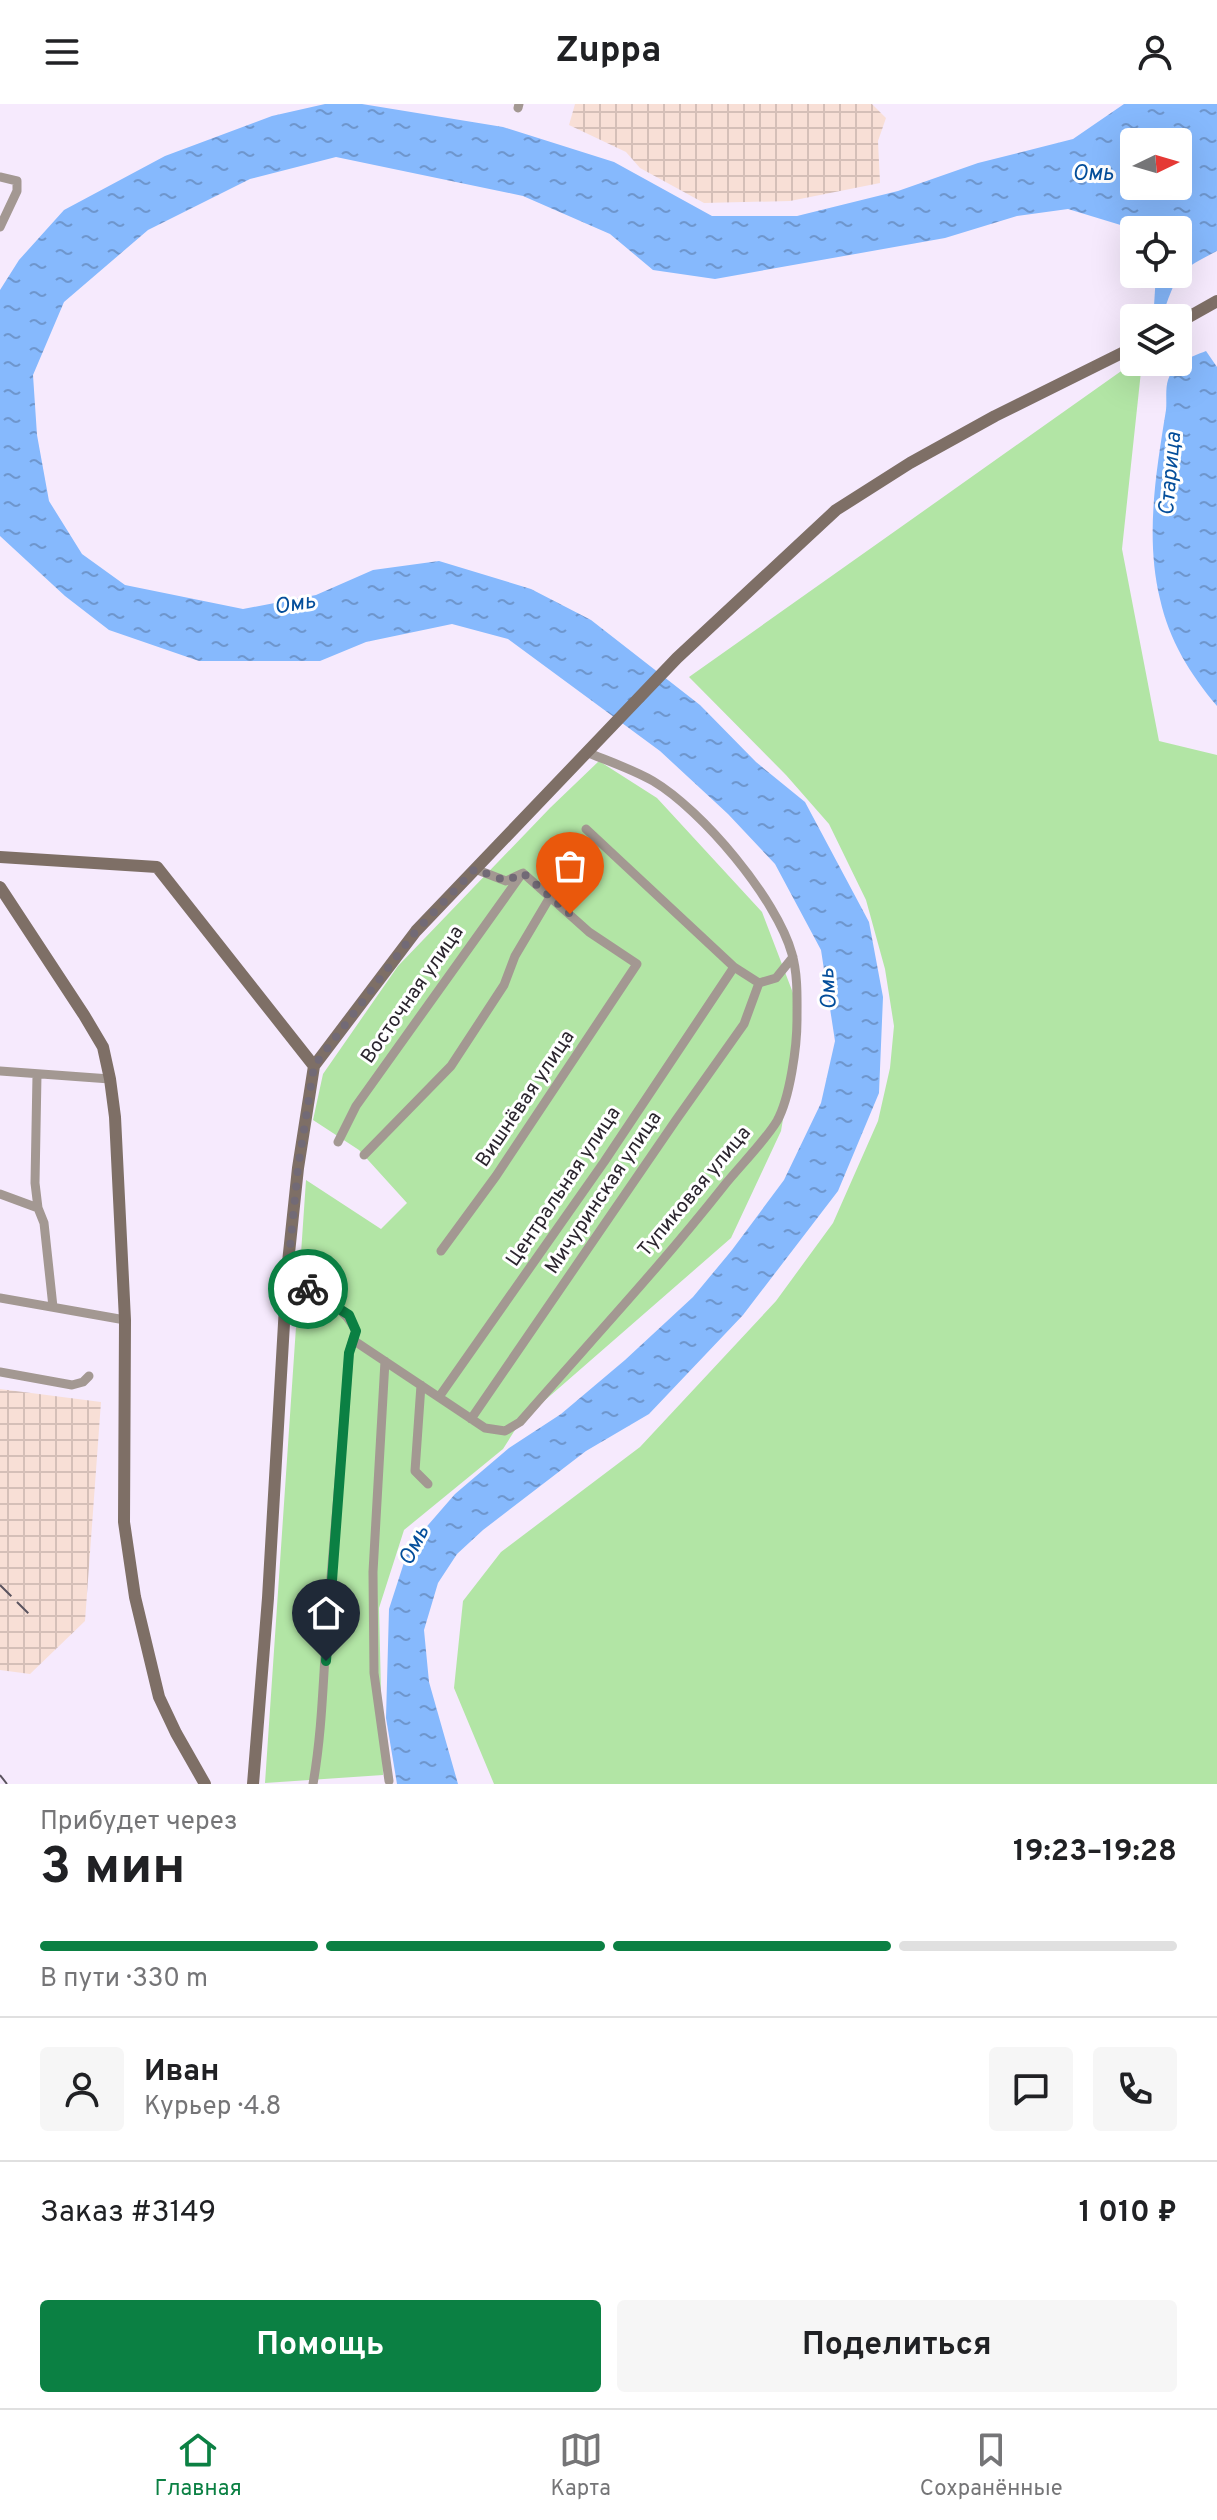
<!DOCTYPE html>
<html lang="ru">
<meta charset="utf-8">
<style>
body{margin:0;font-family:Overpass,sans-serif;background:#f6f6f6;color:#202124;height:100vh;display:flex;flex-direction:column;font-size:30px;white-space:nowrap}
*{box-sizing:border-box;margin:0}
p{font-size:26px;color:#757577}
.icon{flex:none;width:44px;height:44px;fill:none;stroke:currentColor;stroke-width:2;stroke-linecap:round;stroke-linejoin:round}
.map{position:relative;height:1680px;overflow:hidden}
.details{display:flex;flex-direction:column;background:#fff;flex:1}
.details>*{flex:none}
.needle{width:52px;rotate:85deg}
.tools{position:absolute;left:1120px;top:24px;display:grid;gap:16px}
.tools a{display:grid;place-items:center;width:72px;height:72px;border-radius:8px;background:#fff;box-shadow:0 8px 32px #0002;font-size:40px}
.pin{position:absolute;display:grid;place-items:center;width:68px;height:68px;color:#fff;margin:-82px -34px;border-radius:50% 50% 50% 0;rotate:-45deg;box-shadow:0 0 8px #0007}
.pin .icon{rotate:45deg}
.courier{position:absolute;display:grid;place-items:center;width:80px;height:80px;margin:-40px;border:6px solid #0b8043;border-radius:50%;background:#fff;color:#222;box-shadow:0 2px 10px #0007}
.head em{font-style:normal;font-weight:700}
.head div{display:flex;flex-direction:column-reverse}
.head{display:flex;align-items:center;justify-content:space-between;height:136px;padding:0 40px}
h1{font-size:52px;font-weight:700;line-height:60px}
.bar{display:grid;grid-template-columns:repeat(4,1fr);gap:12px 8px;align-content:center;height:96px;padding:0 40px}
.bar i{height:10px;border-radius:6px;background:#e0e0e0}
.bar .current{background:#0b8043}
.bar p{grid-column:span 4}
.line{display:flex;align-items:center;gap:20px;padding:0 40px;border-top:2px solid #e0e0e0}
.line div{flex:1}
.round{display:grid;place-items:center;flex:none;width:84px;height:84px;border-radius:8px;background:#f6f6f6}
.cta{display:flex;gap:16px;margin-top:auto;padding:16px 40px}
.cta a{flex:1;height:92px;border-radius:8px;background:#0b8043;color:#fff;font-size:32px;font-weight:700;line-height:92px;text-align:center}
.cta a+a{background:#f6f6f6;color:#202124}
header{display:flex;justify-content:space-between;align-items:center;height:104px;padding:0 40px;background:#fff;font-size:36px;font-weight:700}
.dock{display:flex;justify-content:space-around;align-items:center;height:112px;border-top:2px solid #e0e0e0;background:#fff;font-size:22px;color:#757577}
.dock a{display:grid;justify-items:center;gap:4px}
.dock .current{color:#0b8043}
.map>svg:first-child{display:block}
.industrial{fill:url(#industrial-grid)}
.garden{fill:#b2e5a5}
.water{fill:url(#water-ripples);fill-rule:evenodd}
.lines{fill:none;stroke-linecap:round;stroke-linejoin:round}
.street{stroke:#a39892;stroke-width:9}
.secondary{stroke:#7e6f66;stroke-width:12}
.rail{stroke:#5b545f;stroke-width:2;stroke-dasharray:16 8;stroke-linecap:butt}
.done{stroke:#726a76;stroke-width:8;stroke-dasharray:0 14.4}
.route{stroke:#0b8043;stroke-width:10}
.labels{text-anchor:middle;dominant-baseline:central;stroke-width:6;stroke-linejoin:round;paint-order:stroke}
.street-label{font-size:20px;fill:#2b252e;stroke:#fff}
.water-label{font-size:22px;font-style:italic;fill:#044e9b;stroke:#fff}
</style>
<header><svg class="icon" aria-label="menu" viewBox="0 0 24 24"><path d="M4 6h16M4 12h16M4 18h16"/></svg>Zuppa<svg class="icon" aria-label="person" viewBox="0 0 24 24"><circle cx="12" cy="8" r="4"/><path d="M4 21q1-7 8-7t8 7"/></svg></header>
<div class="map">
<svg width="1217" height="1680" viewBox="0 0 1217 1680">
<defs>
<pattern id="industrial-grid" width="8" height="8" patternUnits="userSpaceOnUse" patternTransform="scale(2)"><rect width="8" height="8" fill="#f8dfd6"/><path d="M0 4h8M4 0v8" fill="none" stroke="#d5bfb8"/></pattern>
<pattern id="water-ripples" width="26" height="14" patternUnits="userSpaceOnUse" patternTransform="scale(2)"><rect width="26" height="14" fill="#86b9fd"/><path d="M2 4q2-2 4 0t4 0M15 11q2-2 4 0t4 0" fill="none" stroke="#6e96cd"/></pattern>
</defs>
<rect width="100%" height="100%" fill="#f6eafd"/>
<path class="industrial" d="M 575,0 L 872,0 L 886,14 L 878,37 L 880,79 L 790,97 L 704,99 L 640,64 L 626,48 L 569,21 Z
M 0,1285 L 101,1298 L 85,1517 L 30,1570 L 0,1566 Z"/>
<path class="garden" d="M 1134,258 L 1142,258 L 1122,445 L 1159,637 L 1217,651 L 1217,1680 L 494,1680 L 454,1584 L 463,1497 L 501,1448 L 640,1343 L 776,1197 L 833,1119 L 878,1017 L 890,964 L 894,922 L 885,865 L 866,796 L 829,720 L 786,671 L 689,573 Z
M 599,657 L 657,694 L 762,808 L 801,910 L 781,1027 L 731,1134 L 520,1318 L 503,1345 L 404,1426 L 379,1504 L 383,1671 L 265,1679 L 306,1076 L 381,1125 L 407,1099 L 359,1046 L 313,1016 L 323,970 L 398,862 L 550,704 Z"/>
<path class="water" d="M 325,0 L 362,0 L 503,23 L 614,58 L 712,112 L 797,112 L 898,87 L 978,59 L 1073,35 L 1124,0 L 1217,0 L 1217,147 C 1179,167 1178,167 1164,207 L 1154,202 L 1156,170 L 1178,170 L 1178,126 L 1137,126 L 1068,105 L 1017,112 L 945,134 L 715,175 L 653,166 L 610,130 L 523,92 L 336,53 L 250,75 L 148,126 L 64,198 L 33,271 L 37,331 L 49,397 L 82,450 L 125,481 L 243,505 L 316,491 L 373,466 L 439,457 L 531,485 L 591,516 L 700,601 L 756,658 L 805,698 L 869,818 L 883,893 L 879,989 L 838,1087 L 743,1211 L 649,1310 L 586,1347 L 483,1426 L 457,1450 L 438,1479 L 424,1526 L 429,1578 L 458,1680 L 397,1680 L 386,1614 L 389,1505 L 409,1443 L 455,1390 L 509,1344 L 561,1310 L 625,1256 L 693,1193 L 732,1146 L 784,1076 L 821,999 L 835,937 L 821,846 L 775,760 L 728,710 L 660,647 L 508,535 L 452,520 L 366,538 L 320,557 L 199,557 L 109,526 L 65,492 L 0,432 L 0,186 L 19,156 L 64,106 L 165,52 L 272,12 ZM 1134,38 L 1178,38 L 1178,82 L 1134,82 Z
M 1206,247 L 1217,263 L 1217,602 C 1190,570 1169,536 1160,495 C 1145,433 1156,368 1166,306 C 1167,297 1165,285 1168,276 C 1174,259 1190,253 1206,247 Z"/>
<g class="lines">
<path class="street" d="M 518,4 L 519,0
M 0,73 L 17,77 L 17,87 L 0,123
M 586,725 L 734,863
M 0,967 L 110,975
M 37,971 L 35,1079 L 38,1104 L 44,1119 L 53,1203
M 338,1038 L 356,1002 L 521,771
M 364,1051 L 451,962 L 504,881 L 515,852 L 550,793
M 0,1090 L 38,1104
M 441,1147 L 496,1072 L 637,860 L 589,828 L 523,769 L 506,777 L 475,765
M 287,1173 C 312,1188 343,1199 356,1227 L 353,1236 L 485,1324 L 505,1327 L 520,1318 C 588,1240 659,1164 723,1083 C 738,1064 765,1037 777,1017 C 790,994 797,942 797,916 C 797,894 798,871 792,850 C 777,795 702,706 653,677 C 632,665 608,657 586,648
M 0,1194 L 125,1216
M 385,1257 L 373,1468 L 374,1569 L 389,1677
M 0,1268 L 72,1281 L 83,1278 L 89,1272
M 421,1281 L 415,1367 L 428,1380
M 439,1293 L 604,1058 L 734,863 L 759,879 L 776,874 L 793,853
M 471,1315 L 676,1016 L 744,920 L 759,879
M 313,1680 C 323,1623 323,1567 328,1510 C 335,1423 343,1336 349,1249 L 353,1236"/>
<path class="secondary" d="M 1178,219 L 1217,197
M 0,753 L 157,763 L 314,962
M 0,783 L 84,911 L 103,943 L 110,975 L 115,1013 L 125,1216 L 124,1418 L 135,1493 L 159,1593 L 176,1629 L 205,1680
M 253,1680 L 268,1494 L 287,1168 L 298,1064 L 314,962 L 416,827 L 677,554 L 836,406 L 910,359 L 995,312 L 1134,243"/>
<path class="rail" d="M 0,1481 L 33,1514
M 0,1671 L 7,1680"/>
</g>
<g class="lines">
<path class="done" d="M 308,1185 L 287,1173 L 298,1064 L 314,962 L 416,827 L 475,765 L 506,777 L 523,769 L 570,810"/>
<path class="route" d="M 308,1185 L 349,1211 L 356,1227 L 349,1249 L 326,1557"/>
</g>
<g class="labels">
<g class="street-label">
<text transform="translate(413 891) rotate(-55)">Восточная улица</text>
<text transform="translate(526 995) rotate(-56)">Вишнёвая улица</text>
<text transform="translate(564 1083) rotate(-56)">Центральная улица</text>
<text transform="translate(695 1088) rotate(-50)">Тупиковая улица</text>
<text transform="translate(604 1089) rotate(-56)">Мичуринская улица</text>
</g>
<g class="water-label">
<text x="1093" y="70">Омь</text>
<text transform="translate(1171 370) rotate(-85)">Старица</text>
<text transform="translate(295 501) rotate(-9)">Омь</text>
<text transform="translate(829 885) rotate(-94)">Омь</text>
<text transform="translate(415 1442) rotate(-63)">Омь</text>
</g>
</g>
</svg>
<div class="tools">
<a><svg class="needle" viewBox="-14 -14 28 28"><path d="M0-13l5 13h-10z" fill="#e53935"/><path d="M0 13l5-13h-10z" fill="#757577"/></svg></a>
<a><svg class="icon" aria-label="locate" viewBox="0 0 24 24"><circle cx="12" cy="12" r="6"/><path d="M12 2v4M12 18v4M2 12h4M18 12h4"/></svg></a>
<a><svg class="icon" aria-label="layers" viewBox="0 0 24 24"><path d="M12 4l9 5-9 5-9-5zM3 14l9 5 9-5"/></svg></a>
</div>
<div class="pin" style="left:570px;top:810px;background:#ea580c"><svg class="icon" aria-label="bag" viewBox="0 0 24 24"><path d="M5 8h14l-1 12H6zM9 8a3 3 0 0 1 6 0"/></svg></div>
<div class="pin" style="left:326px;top:1557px;background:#1f2937"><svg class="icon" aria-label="home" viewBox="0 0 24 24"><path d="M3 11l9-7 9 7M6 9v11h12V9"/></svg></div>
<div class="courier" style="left:308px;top:1185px"><svg class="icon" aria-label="bike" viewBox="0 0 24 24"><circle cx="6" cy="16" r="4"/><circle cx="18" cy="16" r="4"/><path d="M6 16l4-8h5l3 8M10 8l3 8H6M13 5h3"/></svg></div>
</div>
<section class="details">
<div class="head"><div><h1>3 мин</h1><p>Прибудет через</p></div><em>19:23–19:28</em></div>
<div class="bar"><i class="current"></i><i class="current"></i><i class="current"></i><i></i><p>В пути · 330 m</p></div>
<div class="line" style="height:144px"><a class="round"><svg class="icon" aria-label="person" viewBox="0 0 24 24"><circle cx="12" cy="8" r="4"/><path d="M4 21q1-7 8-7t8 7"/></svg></a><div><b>Иван</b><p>Курьер · 4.8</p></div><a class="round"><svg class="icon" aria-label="chat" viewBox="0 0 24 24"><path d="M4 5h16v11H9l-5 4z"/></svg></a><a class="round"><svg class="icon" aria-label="phone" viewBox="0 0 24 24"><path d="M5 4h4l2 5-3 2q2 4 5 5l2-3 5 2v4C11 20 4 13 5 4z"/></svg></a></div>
<div class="line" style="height:104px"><div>Заказ #3149</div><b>1 010 ₽</b></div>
<div class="cta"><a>Помощь</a><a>Поделиться</a></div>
</section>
<nav class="dock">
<a class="current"><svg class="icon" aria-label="home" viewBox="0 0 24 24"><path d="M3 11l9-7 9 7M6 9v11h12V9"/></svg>Главная</a>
<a><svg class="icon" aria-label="map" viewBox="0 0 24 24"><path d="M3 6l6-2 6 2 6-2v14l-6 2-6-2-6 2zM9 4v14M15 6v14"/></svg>Карта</a>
<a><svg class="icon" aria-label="saved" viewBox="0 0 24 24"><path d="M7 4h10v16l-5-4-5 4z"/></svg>Сохранённые</a>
</nav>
